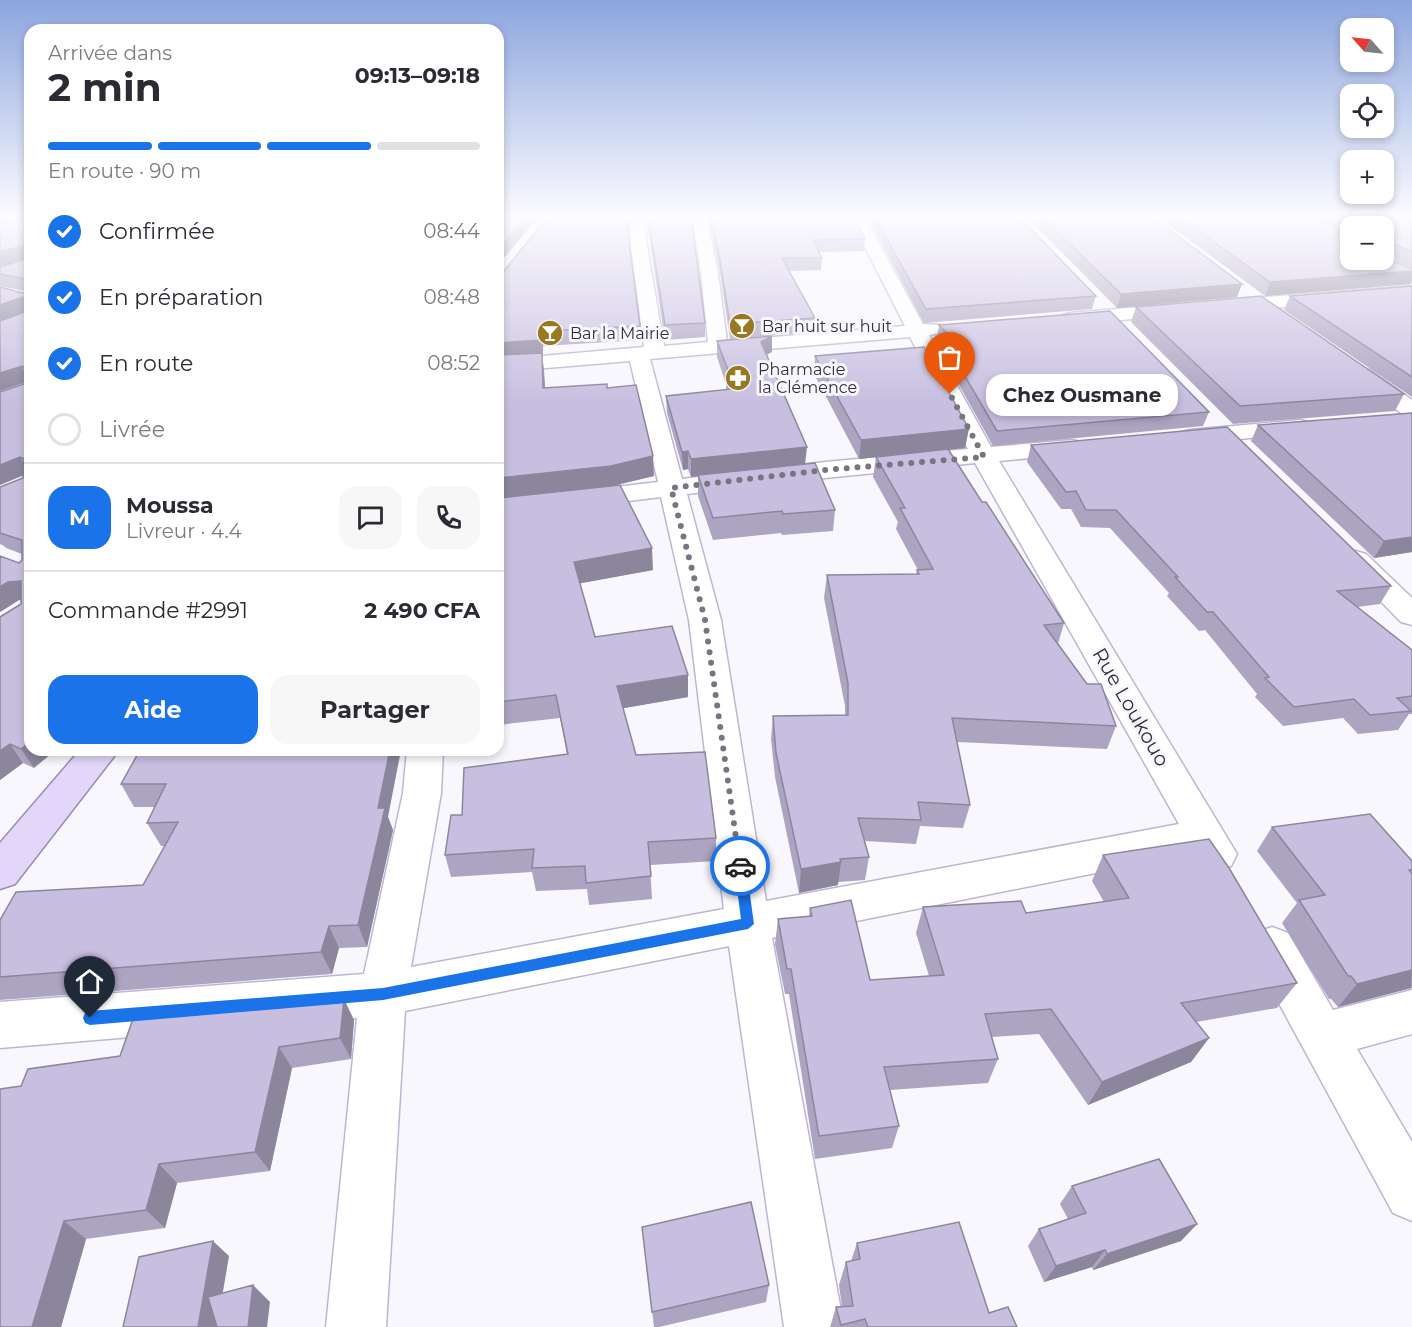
<!DOCTYPE html>
<html lang="fr">
<meta charset="utf-8">
<style>
body{margin:0;font-family:Montserrat,sans-serif;background:#f7f7f7;color:#2b2b33;height:100vh;display:flex;flex-direction:column;font-size:22px;white-space:nowrap}
*{box-sizing:border-box;margin:0}
p{font-size:20px;color:#7c7c81}
.icon{flex:none;width:33px;height:33px;fill:none;stroke:currentColor;stroke-width:2;stroke-linecap:round;stroke-linejoin:round}
.map{position:relative;flex:1;overflow:hidden}
.drawer{position:absolute;left:24px;top:24px;width:480px;height:732px;display:flex;flex-direction:column;background:#fff;border-radius:18px;box-shadow:0 3px 9px #0003}
.drawer>*{flex:none}
.needle{width:39px;rotate:297deg}
.tools{position:absolute;left:1340px;top:18px;display:grid;gap:12px}
.tools a{display:grid;place-items:center;width:54px;height:54px;border-radius:12px;background:#fff;box-shadow:0 3px 9px #0003;font-size:30px}
.pin{position:absolute;display:grid;place-items:center;width:51px;height:51px;color:#fff;margin:-62px -26px;border-radius:50% 50% 50% 0;rotate:-45deg;box-shadow:0 0 6px #0007}
.pin .icon{rotate:45deg}
.courier{position:absolute;display:grid;place-items:center;width:60px;height:60px;margin:-30px;border:4px solid #1a73e8;border-radius:50%;background:#fff;color:#222;box-shadow:0 2px 8px #0007}
.bubble{position:absolute;height:42px;border-radius:18px;background:#fff;box-shadow:0 3px 9px #0003;font-size:20px;font-weight:700;line-height:42px;text-align:center}
.head em{font-style:normal;font-weight:700}
.head div{display:flex;flex-direction:column-reverse}
.head{display:flex;align-items:center;justify-content:space-between;height:102px;padding:0 24px}
h1{font-size:39px;font-weight:700;line-height:45px}
.bar{display:grid;grid-template-columns:repeat(4,1fr);gap:9px 6px;align-content:center;height:72px;padding:0 24px}
.bar i{height:8px;border-radius:4px;background:#e1e1e2}
.bar .active{background:#1a73e8}
.bar p{grid-column:span 4}
.line{display:flex;align-items:center;gap:15px;padding:0 24px;border-top:2px solid #e1e1e2}
.line div{flex:1}
.round{display:grid;place-items:center;flex:none;width:63px;height:63px;border-radius:18px;background:#f7f7f7}
ol{padding:0 24px;list-style:none}
li{display:flex;align-items:center;gap:18px;height:66px}
li p{margin-inline-start:auto}
li .icon{padding:6px;border-radius:50%;background:#1a73e8;color:#fff;stroke-width:4}
li:last-child{color:#7c7c81}
li i{width:33px;height:33px;border:3px solid #e1e1e2;border-radius:50%}
.cta{display:flex;gap:12px;margin-top:auto;padding:12px 24px}
.cta a{flex:1;height:69px;border-radius:18px;background:#1a73e8;color:#fff;font-size:24px;font-weight:700;line-height:69px;text-align:center}
.cta a+a{background:#f7f7f7;color:#2b2b33}
.map>svg:first-child{display:block}
.lines{fill:none;stroke-linecap:round;stroke-linejoin:round}
.minor-casing{stroke:#beb5d6;stroke-width:3}
.major-casing{stroke:#988bb5;stroke-width:3}
.minor{fill:#fff;fill-rule:evenodd}
.major{fill:#e2d7f9;fill-rule:evenodd}
.wall{fill:#aca4c1}
.shaded-wall{fill:#8c869d}
.building{fill:#c8bfe0;stroke:#8c869d;stroke-width:1.5}
.route{fill:#1a73e8}
.done{stroke:#787581;stroke-width:6;stroke-dasharray:0 10.8}
.labels{text-anchor:middle;dominant-baseline:central;stroke-width:6;stroke-linejoin:round;paint-order:stroke}
.far-poi-label{font-size:16px;fill:#332f3d;stroke:#f9f7fe;text-anchor:start}
.street-label{font-size:20px;fill:#332f3d;stroke:#f9f7fe}
</style>
<div class="map">
<svg width="1412" height="1327" viewBox="0 0 1412 1327">
<rect width="100%" height="100%" fill="#f9f7fe"/>
<g class="lines">
<g class="minor-casing">
<path id="minor" d="M 630,216 L 644,216 L 647,246 L 664,346 L 708,342 L 701,273 L 692,216 L 706,216 L 718,273 L 727,341 L 905,326 L 849,216 L 864,216 L 923,324 L 942,325 L 945,329 L 942,333 L 929,335 L 991,447 L 1072,440 L 1081,442 L 1084,447 L 1081,452 L 1072,454 L 999,461 L 1237,854 L 1231,866 L 1217,870 L 1203,866 L 1195,853 L 772,938 L 844,1327 L 784,1327 L 729,946 L 405,1011 L 386,1327 L 326,1327 L 357,1018 L 0,1048 L 0,1002 L 364,974 L 403,793 L 407,750 L 443,750 L 441,793 L 411,967 L 724,909 L 689,620 L 661,497 L 498,517 L 498,501 L 658,482 L 630,361 L 498,372 L 498,360 L 644,347 L 631,246 ZM 910,337 L 968,449 L 825,462 L 682,479 L 650,359 ZM 975,463 L 1179,824 L 766,901 L 721,620 L 687,494 L 825,478 Z
M 1412,286 L 1412,296 L 1225,312 L 1218,310 L 1216,306 L 1218,302 L 1225,300 Z
M 1177,304 L 1184,306 L 1186,310 L 1184,314 L 1070,325 L 1063,323 L 1060,319 L 1063,315 L 1070,313 Z
M 1362,369 L 1370,370 L 1412,400 L 1412,417 L 1404,415 L 1354,380 L 1351,375 L 1354,370 Z
M 1300,420 L 1308,422 L 1312,427 L 1308,432 L 1190,444 L 1182,442 L 1178,437 L 1182,432 L 1190,430 Z
M 1356,551 L 1366,554 L 1412,598 L 1412,625 L 1401,622 L 1346,566 L 1342,560 L 1346,554 Z
M 1272,927 L 1288,933 L 1333,1010 L 1412,990 L 1412,1034 L 1357,1049 L 1412,1142 L 1412,1221 L 1393,1213 L 1256,961 L 1250,947 L 1256,933 Z"/>
</g>
<g class="major-casing">
<path id="major" d="M 80,750 L 119,750 L 15,884 L 0,889 L 0,843 Z"/>
</g>
<use href="#minor" class="minor"/>
<use href="#major" class="major"/>
</g>
<path class="wall" d="M 30,216 L 34,768 L 23,763 L 0,780 L 21,604 L 21,599 L 19,600 L 0,612 L 0,556 L 19,563 L 22,560 L 22,554 L 6,548 L 4,546 L 0,544 L 0,487 L 23,478 L 23,475 L 0,485 L 0,392 L 24,384 L 24,383 L 0,391 L 0,287 L 23,293 L 25,291 L 0,286 L 0,224 Z
M 646,216 L 691,216 L 705,323 L 705,337 L 665,340 Z
M 708,216 L 854,216 L 865,239 L 864,251 L 819,252 L 822,258 L 821,270 L 789,271 L 815,318 L 814,332 L 730,339 L 720,273 Z
M 867,216 L 1018,216 L 1096,296 L 1092,309 L 924,323 Z
M 1026,216 L 1151,216 L 1237,297 L 1117,308 Z
M 1157,216 L 1412,216 L 1412,268 L 1383,254 L 1383,226 L 1350,226 L 1350,260 L 1411,284 L 1265,296 Z
M 628,236 L 640,326 L 641,340 L 543,346 L 543,354 L 542,354 L 545,387 L 607,388 L 654,476 L 616,485 L 653,570 L 580,583 L 595,637 L 688,675 L 688,697 L 623,708 L 636,755 L 716,838 L 716,861 L 650,865 L 652,899 L 589,905 L 587,889 L 536,891 L 532,872 L 451,877 L 445,855 L 462,815 L 567,755 L 560,718 L 498,725 L 498,273 Z
M 1412,286 L 1412,397 L 1284,310 L 1290,296 Z
M 1136,307 L 1404,394 L 1395,411 L 1233,424 L 1131,322 Z
M 939,325 L 1209,412 L 1203,426 L 993,446 L 943,356 L 944,345 L 937,338 Z
M 717,341 L 772,352 L 766,355 L 805,464 L 835,510 L 833,531 L 782,535 L 781,533 L 713,540 L 698,496 L 698,476 L 691,477 L 688,469 L 683,470 L 667,413 L 666,396 L 726,390 L 726,384 L 717,357 Z
M 815,356 L 965,448 L 948,450 L 982,502 L 1064,623 L 1058,644 L 1116,726 L 1107,749 L 957,742 L 970,805 L 963,828 L 920,826 L 916,844 L 865,841 L 869,857 L 865,880 L 838,882 L 838,885 L 799,893 L 775,777 L 771,739 L 773,716 L 845,715 L 845,706 L 824,598 L 827,575 L 916,574 L 917,570 L 918,570 L 896,529 L 898,522 L 873,477 L 876,457 L 859,459 L 814,374 Z
M 1412,413 L 1412,552 L 1374,558 L 1251,441 L 1258,425 Z
M 1031,445 L 1391,586 L 1380,604 L 1357,607 L 1412,650 L 1412,714 L 1409,714 L 1398,730 L 1358,734 L 1343,718 L 1283,726 L 1255,697 L 1257,694 L 1205,630 L 1199,631 L 1167,596 L 1169,593 L 1110,528 L 1081,527 L 1071,509 L 1061,509 L 1027,462 Z
M 140,750 L 388,817 L 393,830 L 367,947 L 339,948 L 332,974 L 0,1000 L 0,920 L 143,885 L 165,846 L 161,846 L 147,823 L 155,807 L 134,807 L 121,784 Z
M 1272,827 L 1412,861 L 1412,988 L 1338,1007 L 1331,999 L 1329,999 L 1282,923 L 1297,903 L 1257,851 Z
M 1103,855 L 1297,983 L 1277,1008 L 1196,1022 L 1209,1038 L 1191,1062 L 1088,1105 L 1039,1034 L 992,1037 L 998,1059 L 988,1083 L 890,1090 L 899,1126 L 892,1148 L 815,1159 L 789,994 L 785,994 L 775,944 L 778,919 L 809,916 L 810,908 L 870,980 L 929,976 L 916,933 L 923,907 L 1026,913 L 1104,902 L 1092,881 Z
M 354,1020 L 351,1059 L 292,1068 L 270,1171 L 177,1183 L 165,1228 L 86,1239 L 61,1327 L 0,1327 L 21,1086 Z
M 1072,1186 L 1197,1224 L 1181,1241 L 1093,1270 L 1092,1267 L 1044,1282 L 1028,1246 L 1039,1229 L 1068,1219 L 1060,1204 Z
M 642,1227 L 769,1285 L 766,1302 L 659,1327 L 654,1327 Z
M 857,1243 L 989,1313 L 1017,1327 L 830,1327 L 836,1307 L 842,1307 L 839,1285 L 846,1262 L 851,1261 Z"/>
<path class="shaded-wall" d="M 0,216 L 24,216 L 0,223 Z
M 527,216 L 539,216 L 498,265 L 498,250 Z
M 24,245 L 29,258 L 0,267 L 0,252 Z
M 1412,271 L 1412,281 L 1411,284 L 1265,296 L 1270,282 Z
M 1242,284 L 1237,297 L 1117,308 L 1121,294 Z
M 23,297 L 29,311 L 0,321 L 0,305 Z
M 541,331 L 543,346 L 543,354 L 542,354 L 544,370 L 546,406 L 498,358 L 498,343 Z
M 772,336 L 772,352 L 760,357 L 761,342 Z
M 22,366 L 29,381 L 0,391 L 0,373 Z
M 969,429 L 965,448 L 859,459 L 861,440 Z
M 807,447 L 805,465 L 691,477 L 691,459 Z
M 688,451 L 688,469 L 683,470 L 682,452 Z
M 653,456 L 654,476 L 612,486 L 498,499 L 498,478 Z
M 20,457 L 29,473 L 0,485 L 0,465 Z
M 1412,537 L 1412,552 L 1374,558 L 1384,541 Z
M 652,548 L 653,570 L 577,584 L 574,562 Z
M 21,581 L 30,598 L 19,600 L 0,612 L 0,587 L 8,582 Z
M 688,675 L 688,697 L 619,709 L 617,686 Z
M 30,742 L 30,750 L 56,750 L 34,768 L 21,749 Z
M 10,744 L 23,763 L 0,780 L 0,751 Z
M 390,750 L 401,750 L 388,817 L 393,830 L 367,947 L 358,925 L 378,808 Z
M 841,862 L 838,885 L 799,893 L 801,869 Z
M 329,926 L 339,948 L 332,974 L 321,952 Z
M 1412,970 L 1411,988 L 1338,1007 L 1357,984 Z
M 344,999 L 354,1020 L 351,1059 L 340,1038 Z
M 1209,1038 L 1191,1062 L 1088,1105 L 1102,1082 Z
M 279,1047 L 292,1068 L 270,1171 L 255,1152 Z
M 159,1164 L 177,1183 L 165,1228 L 146,1210 Z
M 64,1221 L 86,1239 L 61,1327 L 32,1327 Z
M 1197,1224 L 1181,1241 L 1093,1270 L 1107,1254 Z
M 213,1241 L 229,1256 L 217,1327 L 198,1327 Z
M 1105,1250 L 1092,1267 L 1044,1282 L 1056,1266 Z
M 253,1285 L 270,1302 L 267,1327 L 248,1327 Z"/>
<path class="building" d="M 25,216 L 30,216 L 30,742 L 21,749 L 10,744 L 0,751 L 0,617 L 21,604 L 21,581 L 8,582 L 0,587 L 0,556 L 19,563 L 22,560 L 22,540 L 0,533 L 0,487 L 23,478 L 24,459 L 20,457 L 0,465 L 0,392 L 24,384 L 25,368 L 22,366 L 0,373 L 0,321 L 25,312 L 26,299 L 23,297 L 0,305 L 0,287 L 23,293 L 26,291 L 26,279 L 0,274 L 0,267 L 26,259 L 27,248 L 24,245 L 0,252 L 0,224 L 25,217 Z
M 498,216 L 527,216 L 498,250 Z
M 549,216 L 628,216 L 628,234 L 640,326 L 541,331 L 542,340 L 498,343 L 498,273 L 503,272 Z
M 648,216 L 691,216 L 705,323 L 665,325 Z
M 711,216 L 854,216 L 865,239 L 813,240 L 822,258 L 782,258 L 815,318 L 730,324 L 720,260 Z
M 874,216 L 1018,216 L 1096,296 L 926,309 Z
M 1041,216 L 1151,216 L 1242,284 L 1121,294 Z
M 1177,216 L 1312,216 L 1350,236 L 1350,260 L 1383,260 L 1383,256 L 1412,269 L 1412,271 L 1270,282 Z
M 1339,216 L 1412,216 L 1412,252 L 1388,241 L 1386,245 L 1383,245 L 1383,226 L 1356,226 L 1356,225 Z
M 1412,286 L 1412,377 L 1290,296 Z
M 1261,296 L 1404,394 L 1240,406 L 1136,307 Z
M 1110,311 L 1209,412 L 997,431 L 945,342 L 956,342 L 939,325 Z
M 772,336 L 761,342 L 807,447 L 691,459 L 688,451 L 682,452 L 666,396 L 732,389 L 726,379 L 731,378 L 717,341 Z
M 924,347 L 969,429 L 861,440 L 815,356 Z
M 542,353 L 543,388 L 607,384 L 607,388 L 636,385 L 653,456 L 611,466 L 498,478 L 498,355 Z
M 1412,413 L 1412,537 L 1384,541 L 1258,425 Z
M 1227,427 L 1391,586 L 1337,591 L 1412,650 L 1412,696 L 1397,698 L 1411,711 L 1370,715 L 1354,699 L 1294,707 L 1265,678 L 1269,677 L 1213,612 L 1207,612 L 1175,577 L 1178,577 L 1116,510 L 1086,510 L 1076,491 L 1066,492 L 1031,445 Z
M 948,449 L 982,502 L 986,502 L 1064,623 L 1044,625 L 1087,684 L 1101,684 L 1116,726 L 952,718 L 970,805 L 918,802 L 921,820 L 858,818 L 869,857 L 840,859 L 841,862 L 801,869 L 776,753 L 773,716 L 848,715 L 848,683 L 827,575 L 919,574 L 917,570 L 933,569 L 900,508 L 905,508 L 876,457 Z
M 815,463 L 835,510 L 783,514 L 782,511 L 713,518 L 698,475 Z
M 620,485 L 652,548 L 574,562 L 595,637 L 672,626 L 688,675 L 617,686 L 636,755 L 705,752 L 716,838 L 648,842 L 651,876 L 586,883 L 585,866 L 532,868 L 534,849 L 445,855 L 451,815 L 462,815 L 464,768 L 568,754 L 556,695 L 498,702 L 498,498 Z
M 140,750 L 390,750 L 378,808 L 385,808 L 358,925 L 329,926 L 321,952 L 0,977 L 0,920 L 16,892 L 143,885 L 178,822 L 147,823 L 166,784 L 121,784 Z
M 1370,814 L 1412,861 L 1412,870 L 1409,870 L 1412,874 L 1412,970 L 1357,984 L 1351,976 L 1348,976 L 1299,900 L 1325,895 L 1272,827 Z
M 1209,839 L 1229,868 L 1297,983 L 1181,1003 L 1209,1038 L 1102,1082 L 1051,1009 L 985,1014 L 998,1059 L 884,1067 L 899,1126 L 819,1136 L 791,969 L 787,969 L 778,919 L 812,916 L 810,908 L 851,900 L 870,980 L 944,975 L 923,907 L 1021,901 L 1026,913 L 1129,898 L 1103,855 Z
M 344,999 L 340,1038 L 279,1047 L 255,1152 L 159,1164 L 146,1210 L 64,1221 L 32,1327 L 0,1327 L 0,1089 L 21,1086 L 28,1069 L 120,1056 L 134,1016 Z
M 1159,1159 L 1197,1224 L 1107,1254 L 1105,1250 L 1056,1266 L 1039,1229 L 1086,1213 L 1072,1186 Z
M 751,1202 L 769,1285 L 652,1312 L 642,1227 Z
M 959,1222 L 989,1313 L 1008,1307 L 1017,1327 L 868,1327 L 865,1319 L 841,1325 L 836,1307 L 853,1306 L 846,1262 L 860,1259 L 857,1243 Z
M 213,1241 L 198,1327 L 123,1327 L 139,1257 Z
M 253,1285 L 248,1327 L 217,1327 L 208,1297 Z"/>
<linearGradient id="sky" x2="0" y2="1"><stop stop-color="#8ba5dd"/><stop offset="0.54" stop-color="#fcfbff"/><stop offset="1" stop-color="#fcfbff" stop-opacity="0"/></linearGradient>
<rect width="1412" height="402" fill="url(#sky)"/>
<path class="route" d="M 740,861 L 746,866 L 754,924 L 748,929 L 383,1000 L 90,1025 L 85,1023 L 83,1018 L 85,1013 L 90,1011 L 383,988 L 741,919 L 734,866 Z"/>
<g class="lines">
<path class="done" d="M 740,866 L 705,620 L 671,488 L 825,470 L 984,457 L 950,394"/>
</g>
<defs>
<g id="bar-disc" transform="scale(1.35)"><circle r="9.5" fill="#987922" stroke="#f9f7fe"/><path d="M-6-5H6L.8 .8V4.5H3.5V6h-7V4.5H-.8V.8Z" fill="#fff"/></g>
<g id="pharmacy-disc" transform="scale(1.35)"><circle r="9.5" fill="#987922" stroke="#f9f7fe"/><path d="M-2-6h4v4h4v4h-4v4h-4v-4h-4v-4h4Z" fill="#fff"/></g>
</defs>
<g fill-rule="evenodd">
<use href="#bar-disc" x="742" y="326"/>
<use href="#bar-disc" x="550" y="333"/>
<use href="#pharmacy-disc" x="738" y="378"/>
</g>
<g class="labels">
<g class="far-poi-label">
<text x="762" y="326">Bar huit sur huit</text>
<text x="570" y="333">Bar la Mairie</text>
<text x="758" y="369">Pharmacie<tspan x="758" dy="18">la Clémence</tspan></text>
</g>
<g class="street-label">
<text transform="translate(1131 707) rotate(60)">Rue Loukouo</text>
</g>
</g>
</svg>
<div class="tools">
<a><svg class="needle" viewBox="-14 -14 28 28"><path d="M0-13l5 13h-10z" fill="#e53935"/><path d="M0 13l5-13h-10z" fill="#7c7c81"/></svg></a>
<a><svg class="icon" aria-label="locate" viewBox="0 0 24 24"><circle cx="12" cy="12" r="6"/><path d="M12 2v4M12 18v4M2 12h4M18 12h4"/></svg></a>
<a>+</a>
<a>−</a>
</div>
<div class="pin" style="left:950px;top:394px;background:#ea580c"><svg class="icon" aria-label="bag" viewBox="0 0 24 24"><path d="M5 8h14l-1 12H6zM9 8a3 3 0 0 1 6 0"/></svg></div>
<div class="pin" style="left:90px;top:1018px;background:#1f2937"><svg class="icon" aria-label="home" viewBox="0 0 24 24"><path d="M3 11l9-7 9 7M6 9v11h12V9"/></svg></div>
<div class="courier" style="left:740px;top:866px"><svg class="icon" aria-label="car" viewBox="0 0 24 24"><path d="M5 17H2v-5l4-1 3-4h7l3 4 3 1v5h-3M9 17h6M6 11h13"/><circle cx="7" cy="17" r="2"/><circle cx="17" cy="17" r="2"/></svg></div>
<div class="bubble" style="left:986px;top:374px;width:192px">Chez Ousmane</div>
<section class="drawer">
<div class="head"><div><h1>2 min</h1><p>Arrivée dans</p></div><em>09:13–09:18</em></div>
<div class="bar"><i class="active"></i><i class="active"></i><i class="active"></i><i></i><p>En route · 90 m</p></div>
<ol>
<li><svg class="icon" aria-label="check" viewBox="0 0 24 24"><path d="M5 12l5 5 9-10"/></svg>Confirmée<p>08:44</p></li>
<li><svg class="icon" aria-label="check" viewBox="0 0 24 24"><path d="M5 12l5 5 9-10"/></svg>En préparation<p>08:48</p></li>
<li><svg class="icon" aria-label="check" viewBox="0 0 24 24"><path d="M5 12l5 5 9-10"/></svg>En route<p>08:52</p></li>
<li><i></i>Livrée</li>
</ol>
<div class="line" style="height:108px"><b class="round" style="background:#1a73e8;color:#fff">M</b><div><b>Moussa</b><p>Livreur · 4.4</p></div><a class="round"><svg class="icon" aria-label="chat" viewBox="0 0 24 24"><path d="M4 5h16v11H9l-5 4z"/></svg></a><a class="round"><svg class="icon" aria-label="phone" viewBox="0 0 24 24"><path d="M5 4h4l2 5-3 2q2 4 5 5l2-3 5 2v4C11 20 4 13 5 4z"/></svg></a></div>
<div class="line" style="height:78px"><div>Commande #2991</div><b>2 490 CFA</b></div>
<div class="cta"><a>Aide</a><a>Partager</a></div>
</section>
</div>
